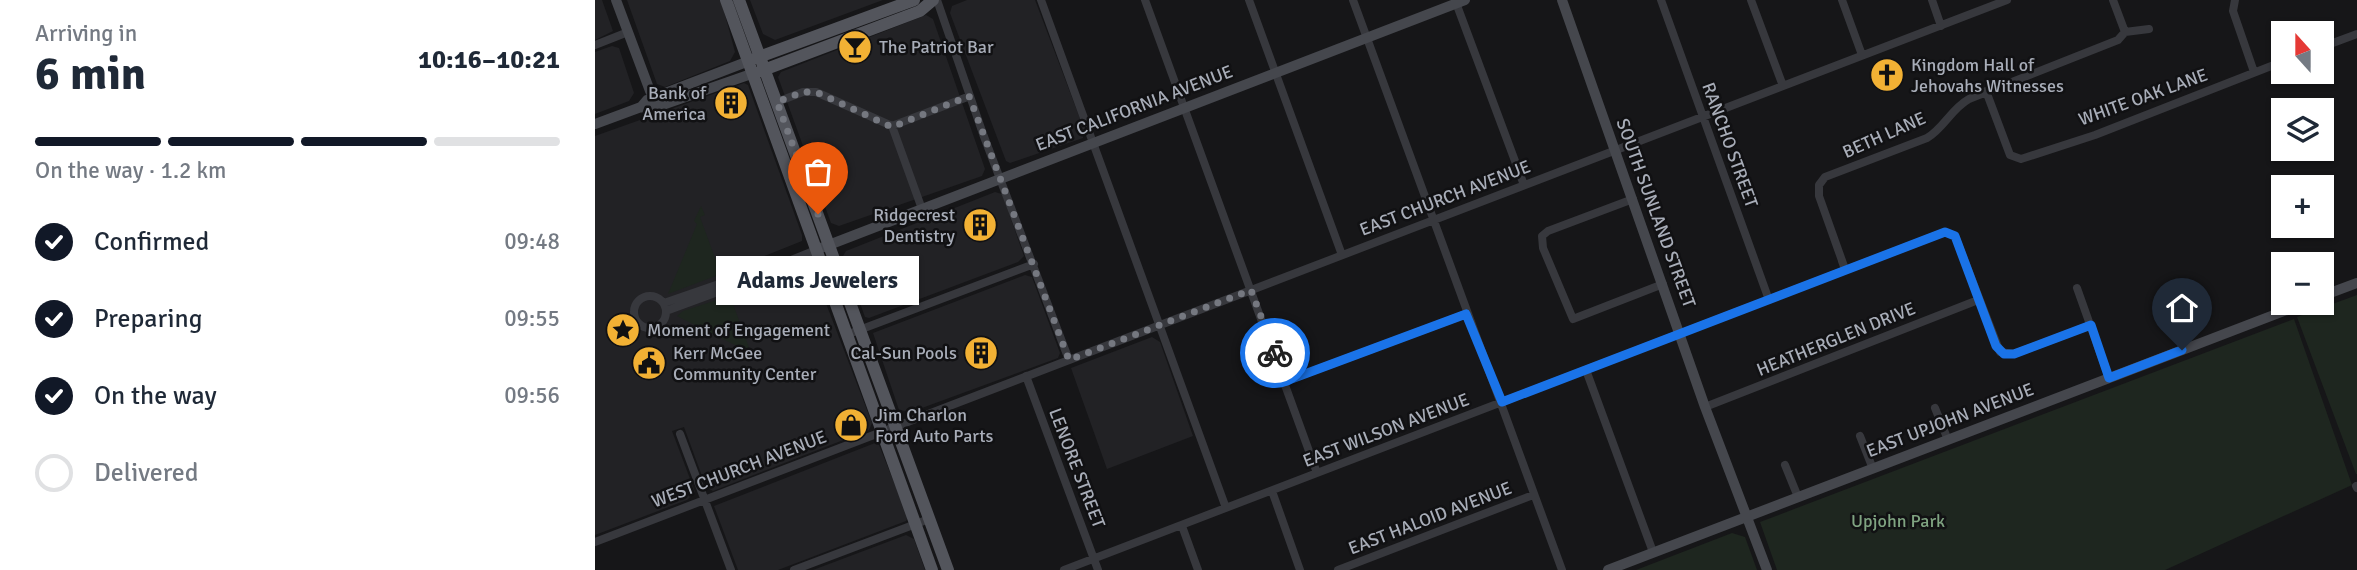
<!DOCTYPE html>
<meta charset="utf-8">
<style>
body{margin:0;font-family:Signika,sans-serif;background:#f6f6f7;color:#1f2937;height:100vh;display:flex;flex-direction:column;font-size:26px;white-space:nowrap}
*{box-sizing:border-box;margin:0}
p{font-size:23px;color:#747a83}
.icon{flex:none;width:38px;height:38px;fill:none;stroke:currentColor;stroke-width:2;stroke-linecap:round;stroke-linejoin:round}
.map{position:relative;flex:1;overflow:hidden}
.drawer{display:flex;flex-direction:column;background:#fff;width:595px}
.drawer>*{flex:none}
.needle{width:46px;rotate:339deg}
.controls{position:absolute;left:1676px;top:21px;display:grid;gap:14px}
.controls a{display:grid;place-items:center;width:63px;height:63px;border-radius:0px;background:#fff;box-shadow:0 2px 5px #0004;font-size:35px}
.pin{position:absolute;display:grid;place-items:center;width:60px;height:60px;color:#fff;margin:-72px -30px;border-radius:50% 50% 50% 0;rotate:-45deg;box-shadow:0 0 7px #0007}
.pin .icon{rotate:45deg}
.courier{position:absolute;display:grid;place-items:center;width:70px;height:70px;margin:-35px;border:5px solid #1a73e8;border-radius:50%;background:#fff;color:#222;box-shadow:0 2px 9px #0007}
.bubble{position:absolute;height:49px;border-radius:0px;background:#fff;box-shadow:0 2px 5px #0004;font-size:23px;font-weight:700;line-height:49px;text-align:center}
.summary em{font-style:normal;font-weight:700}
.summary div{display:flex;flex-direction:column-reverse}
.summary{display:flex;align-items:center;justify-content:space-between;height:119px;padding:0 35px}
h1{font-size:46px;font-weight:700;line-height:52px}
.bar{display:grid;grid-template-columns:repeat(4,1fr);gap:10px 7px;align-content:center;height:84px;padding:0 35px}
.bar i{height:9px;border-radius:5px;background:#e0e1e3}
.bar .active{background:#111827}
.bar p{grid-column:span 4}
ol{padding:0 35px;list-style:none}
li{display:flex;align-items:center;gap:21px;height:77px}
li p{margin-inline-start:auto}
li .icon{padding:7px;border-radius:50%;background:#111827;color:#fff;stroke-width:4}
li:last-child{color:#747a83}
li i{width:38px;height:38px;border:4px solid #e0e1e3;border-radius:50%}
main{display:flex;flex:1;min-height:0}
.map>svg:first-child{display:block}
.built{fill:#222225}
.green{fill:#1e261f}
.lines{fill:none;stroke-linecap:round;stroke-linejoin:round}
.street{stroke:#37383d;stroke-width:8}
.secondary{stroke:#45474d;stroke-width:10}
.primary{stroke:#53555c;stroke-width:12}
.done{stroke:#757880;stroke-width:7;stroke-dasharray:0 12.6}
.route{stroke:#1a73e8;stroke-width:9}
.labels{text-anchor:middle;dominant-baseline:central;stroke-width:5;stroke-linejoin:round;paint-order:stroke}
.poi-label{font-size:18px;fill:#a8adb8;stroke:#111113;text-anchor:start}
.street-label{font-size:18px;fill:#a8adb8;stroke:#111113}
.park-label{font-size:18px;fill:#7fa381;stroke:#111113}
</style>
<main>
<section class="drawer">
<div class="summary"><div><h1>6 min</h1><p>Arriving in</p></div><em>10:16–10:21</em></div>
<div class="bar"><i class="active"></i><i class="active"></i><i class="active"></i><i></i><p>On the way · 1.2 km</p></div>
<ol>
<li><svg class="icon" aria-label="check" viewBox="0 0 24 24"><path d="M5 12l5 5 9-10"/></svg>Confirmed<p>09:48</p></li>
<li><svg class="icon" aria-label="check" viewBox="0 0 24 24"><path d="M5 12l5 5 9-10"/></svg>Preparing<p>09:55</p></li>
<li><svg class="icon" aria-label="check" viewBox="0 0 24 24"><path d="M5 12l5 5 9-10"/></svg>On the way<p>09:56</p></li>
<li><i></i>Delivered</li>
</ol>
</section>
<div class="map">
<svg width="1762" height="570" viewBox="0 0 1762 570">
<rect width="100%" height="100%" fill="#161618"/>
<path class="built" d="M 0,0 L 7,0 L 18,31 L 0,40 Z
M 32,0 L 126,0 L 140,52 L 135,61 L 70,87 L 62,84 Z
M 155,0 L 288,0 L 180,40 L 168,34 Z
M 372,0 L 440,0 L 489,129 L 488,138 L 415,163 L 411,161 L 355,13 L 357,6 Z
M 331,15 L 338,19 L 390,169 L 387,176 L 244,226 L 236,223 L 183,77 L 186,72 Z
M 17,46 L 24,48 L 39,93 L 34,101 L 0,114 L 0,52 Z
M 149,83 L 153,85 L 207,235 L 207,241 L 152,263 L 144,260 L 155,287 L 217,267 L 277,423 L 274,430 L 118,491 L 111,487 L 89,427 L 77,431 L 100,492 L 92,500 L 0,535 L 0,136 Z
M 400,192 L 407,194 L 429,256 L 423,262 L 274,318 L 270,317 L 248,256 L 251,251 Z
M 430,275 L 437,277 L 465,353 L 463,358 L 316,412 L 304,410 L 278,333 Z
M 557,337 L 565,342 L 598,436 L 512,469 L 476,368 Z
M 280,443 L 284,445 L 313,517 L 311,521 L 183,570 L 143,570 L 119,506 Z
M 311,535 L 319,539 L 330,570 L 218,570 Z"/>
<path class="green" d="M 106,206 L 110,215 L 105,217 L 123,266 L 128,266 L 131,272 L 73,294 L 102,224 L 99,221 Z
M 140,294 L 141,298 L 137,301 L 156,353 L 82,316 L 88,311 Z
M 1762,295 L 1762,474 L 1761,474 L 1702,317 Z
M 1699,319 L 1757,485 L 1570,570 L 1182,570 L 1165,522 Z
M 1137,533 L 1150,537 L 1162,570 L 1041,570 Z"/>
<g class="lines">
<path class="street" d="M 342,0 L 388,134 L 474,360
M 446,0 L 631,508
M 550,0 L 722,473
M 654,0 L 747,255
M 758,0 L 967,570
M 860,0 L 929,185
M 1066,0 L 1174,300
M 1156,0 L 1188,86
M 1247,0 L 1267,55
M 1337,0 L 1346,26
M 1518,0 L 1530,32
M 1640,0 L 1638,11 L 1659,72
M 0,45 L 33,32
M 1727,47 L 1762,34
M 1391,91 L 1415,155 L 1426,159 L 1500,135 L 1689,61
M 182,102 L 208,92 L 221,92 L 297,126 L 327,209
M 297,126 L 375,96
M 1038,199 L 953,231 L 947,236 L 948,248 L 978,319 L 1068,284
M 1247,261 L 1250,269 L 1224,196 L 1224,185 L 1230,177 L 1332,138 C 1349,128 1356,109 1374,99 L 1523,40 L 1530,32 L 1554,29
M 1482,288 L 1514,378
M39 312a16 16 0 1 1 32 0a16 16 0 1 1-32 0Z
M 69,303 L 147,276 L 154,277
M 71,311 L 150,282 L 154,277 L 221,250
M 251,335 L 439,264
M 991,370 L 1058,552
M 431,376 L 503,570
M 691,381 L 871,314
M 1110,407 L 1383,300
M 1340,408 L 1353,440
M 85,434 L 136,570
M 1265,436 L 1278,469
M 1190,465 L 1203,497
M 1761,486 L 1762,488
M 677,491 L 705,570
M 587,526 L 603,570
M 0,542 L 1412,0
M 199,570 L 334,519
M 469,570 L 1350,232 L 1360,236 L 1405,352 L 1419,354 L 1496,325
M 743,570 L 938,495"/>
<path class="secondary" d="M 21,0 L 55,91 L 63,96
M 967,0 L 1110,407 L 1172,570
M 46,107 L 56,109 L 159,73
M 0,124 L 46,107 L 52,100 L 154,61
M 226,248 L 870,0
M 1727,296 L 1762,283
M 1013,570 L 1710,303"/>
<path class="primary" d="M 131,0 L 337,570
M 144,0 L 353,570
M 161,58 L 319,0
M 166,71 L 325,11 L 338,0"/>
</g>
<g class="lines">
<path class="done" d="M 223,214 L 182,102 L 208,92 L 221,92 L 297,127 L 374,96 L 474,360 L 656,290 L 680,353"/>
<path class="route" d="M 680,353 L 691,381 L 871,314 L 907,402 L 1350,232 L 1360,236 L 1401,346 L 1409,354 L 1419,354 L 1496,325 L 1514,378 L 1587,350"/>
</g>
<defs>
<g id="bar-disc" transform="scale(1.75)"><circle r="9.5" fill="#f2b134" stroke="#111113"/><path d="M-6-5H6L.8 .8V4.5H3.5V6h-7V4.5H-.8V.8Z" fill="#111"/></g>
<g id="church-disc" transform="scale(1.75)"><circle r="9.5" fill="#f2b134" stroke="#111113"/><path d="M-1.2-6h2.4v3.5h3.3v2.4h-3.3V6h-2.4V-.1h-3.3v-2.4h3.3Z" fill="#111"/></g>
<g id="building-disc" transform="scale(1.75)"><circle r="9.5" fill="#f2b134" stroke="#111113"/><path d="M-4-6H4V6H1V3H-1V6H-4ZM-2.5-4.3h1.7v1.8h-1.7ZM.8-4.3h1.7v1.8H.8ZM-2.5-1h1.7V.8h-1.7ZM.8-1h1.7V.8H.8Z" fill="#111"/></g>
<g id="sight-disc" transform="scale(1.75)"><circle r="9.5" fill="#f2b134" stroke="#111113"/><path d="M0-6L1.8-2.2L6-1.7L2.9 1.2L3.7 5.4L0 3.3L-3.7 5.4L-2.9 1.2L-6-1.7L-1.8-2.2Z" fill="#111"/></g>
<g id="civic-disc" transform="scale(1.75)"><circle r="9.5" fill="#f2b134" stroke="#111113"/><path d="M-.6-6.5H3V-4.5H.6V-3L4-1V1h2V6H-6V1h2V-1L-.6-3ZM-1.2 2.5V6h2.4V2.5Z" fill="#111"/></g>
<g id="shop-disc" transform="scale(1.75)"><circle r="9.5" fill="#f2b134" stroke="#111113"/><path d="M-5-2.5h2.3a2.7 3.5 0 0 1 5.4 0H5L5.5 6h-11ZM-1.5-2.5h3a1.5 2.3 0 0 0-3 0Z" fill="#111"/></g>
</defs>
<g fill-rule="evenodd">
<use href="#bar-disc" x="260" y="47"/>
<use href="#church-disc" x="1292" y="75"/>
<use href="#building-disc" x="136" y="103"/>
<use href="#building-disc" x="385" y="225"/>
<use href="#sight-disc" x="28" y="330"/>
<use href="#building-disc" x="386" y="353"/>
<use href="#civic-disc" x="54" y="363"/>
<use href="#shop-disc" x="256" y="425"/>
</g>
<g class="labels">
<g class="poi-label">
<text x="284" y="47">The Patriot Bar</text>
<text x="1316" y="65">Kingdom Hall of<tspan x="1316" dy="21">Jehovahs Witnesses</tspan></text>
<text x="111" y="93" text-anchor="end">Bank of<tspan x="111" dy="21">America</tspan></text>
<text x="360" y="215" text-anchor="end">Ridgecrest<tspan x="360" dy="21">Dentistry</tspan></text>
<text x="52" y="330">Moment of Engagement</text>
<text x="78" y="353">Kerr McGee<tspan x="78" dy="21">Community Center</tspan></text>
<text x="362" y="353" text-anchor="end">Cal-Sun Pools</text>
<text x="280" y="415">Jim Charlon<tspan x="280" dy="21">Ford Auto Parts</tspan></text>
</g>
<g class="street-label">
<text transform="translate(1548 97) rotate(-20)">WHITE OAK LANE</text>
<text transform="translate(539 108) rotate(-21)">EAST CALIFORNIA AVENUE</text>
<text transform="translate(1289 135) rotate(-24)">BETH LANE</text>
<text transform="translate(1135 145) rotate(70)">RANCHO STREET</text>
<text transform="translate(850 198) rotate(-21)">EAST CHURCH AVENUE</text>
<text transform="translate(1061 213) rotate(70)">SOUTH SUNLAND STREET</text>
<text transform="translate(1241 339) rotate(-22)">HEATHERGLEN DRIVE</text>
<text transform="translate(1355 420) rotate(-21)">EAST UPJOHN AVENUE</text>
<text transform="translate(791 430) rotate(-21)">EAST WILSON AVENUE</text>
<text transform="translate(482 468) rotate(69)">LENORE STREET</text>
<text transform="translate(144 469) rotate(-21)">WEST CHURCH AVENUE</text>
<text transform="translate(835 518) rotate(-21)">EAST HALOID AVENUE</text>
</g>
<g class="park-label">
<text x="1303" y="521">Upjohn Park</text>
</g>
</g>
</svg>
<div class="controls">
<a><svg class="needle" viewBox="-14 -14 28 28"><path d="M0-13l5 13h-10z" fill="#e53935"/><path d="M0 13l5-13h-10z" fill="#747a83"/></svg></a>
<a><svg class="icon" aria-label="layers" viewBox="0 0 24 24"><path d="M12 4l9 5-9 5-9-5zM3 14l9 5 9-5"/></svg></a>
<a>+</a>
<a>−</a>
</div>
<div class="pin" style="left:223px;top:214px;background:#ea580c"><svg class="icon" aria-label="bag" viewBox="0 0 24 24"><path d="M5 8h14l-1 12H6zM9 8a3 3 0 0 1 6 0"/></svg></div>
<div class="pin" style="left:1587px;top:350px;background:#1f2937"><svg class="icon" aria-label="home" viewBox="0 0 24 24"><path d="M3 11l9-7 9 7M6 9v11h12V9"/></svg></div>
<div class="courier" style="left:680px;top:353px"><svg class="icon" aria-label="bike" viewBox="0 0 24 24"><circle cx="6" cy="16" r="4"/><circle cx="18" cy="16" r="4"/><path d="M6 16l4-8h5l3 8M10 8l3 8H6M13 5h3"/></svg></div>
<div class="bubble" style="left:121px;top:256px;width:203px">Adams Jewelers</div>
</div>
</main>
